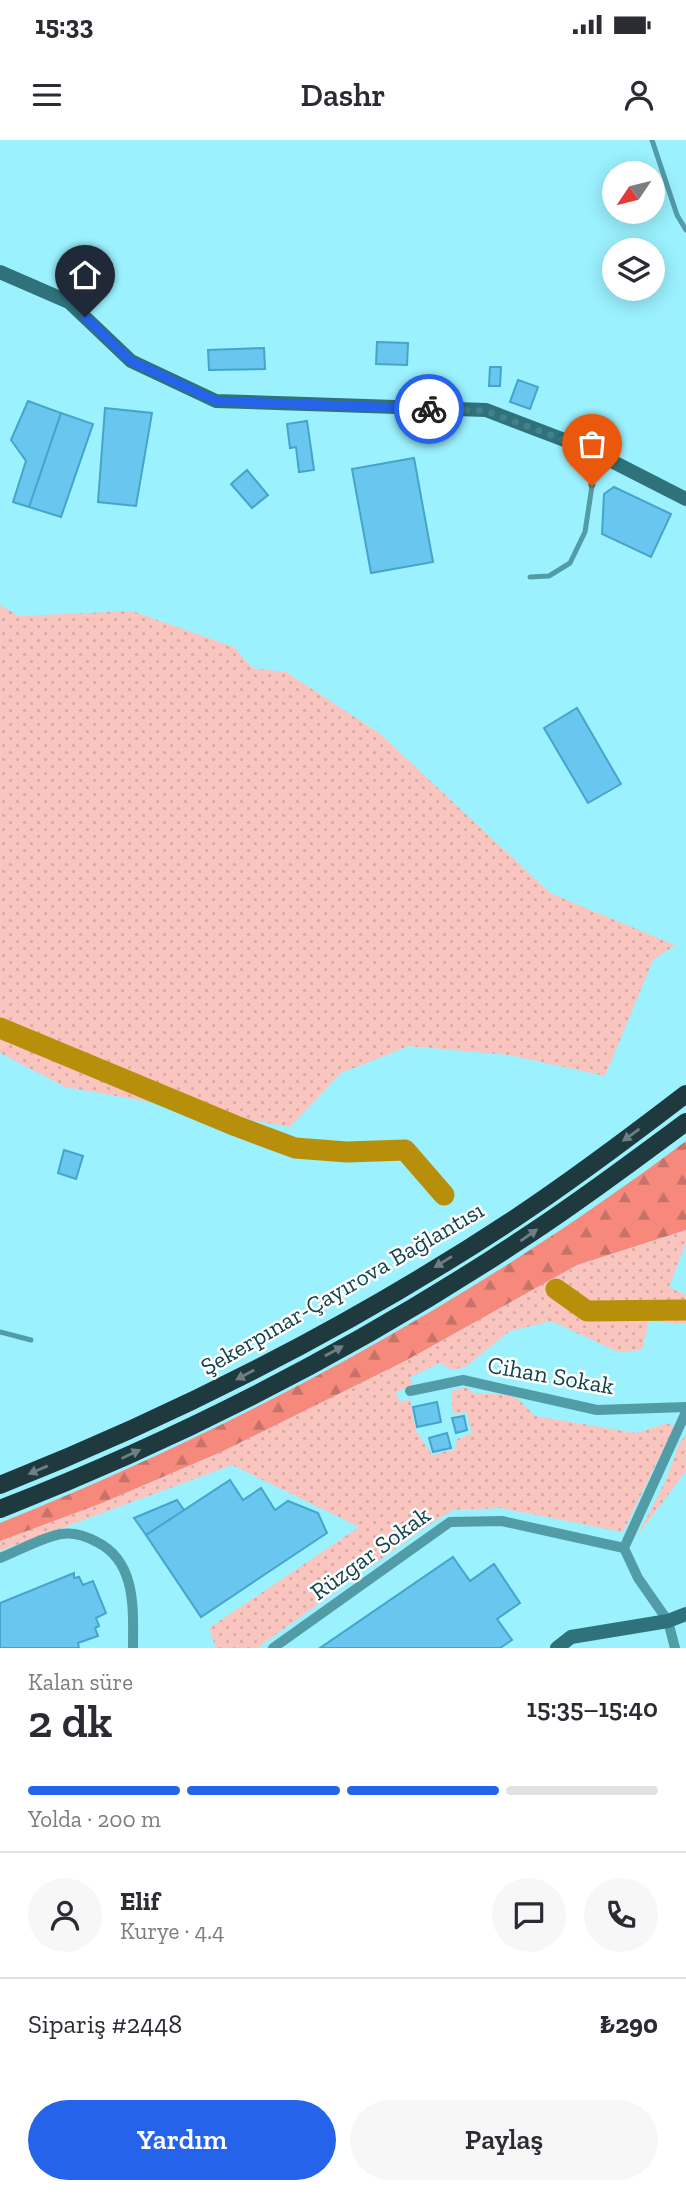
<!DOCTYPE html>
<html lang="tr">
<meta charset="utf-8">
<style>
body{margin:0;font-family:"Zilla Slab",serif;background:#f7f7f7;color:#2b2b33;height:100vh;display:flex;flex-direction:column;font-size:26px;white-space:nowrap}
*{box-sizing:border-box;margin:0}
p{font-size:23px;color:#7c7c81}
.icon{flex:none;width:38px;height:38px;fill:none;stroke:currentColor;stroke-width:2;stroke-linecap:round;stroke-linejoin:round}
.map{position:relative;height:1508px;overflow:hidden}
.details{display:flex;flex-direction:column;background:#fff;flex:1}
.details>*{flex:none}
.needle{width:46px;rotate:235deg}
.tools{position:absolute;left:602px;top:21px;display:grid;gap:14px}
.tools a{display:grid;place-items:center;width:63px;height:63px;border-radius:50%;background:#fff;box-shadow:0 4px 18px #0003;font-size:35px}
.pin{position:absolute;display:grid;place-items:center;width:60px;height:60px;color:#fff;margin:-72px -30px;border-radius:50% 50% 50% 0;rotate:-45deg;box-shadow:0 0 7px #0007}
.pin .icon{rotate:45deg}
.courier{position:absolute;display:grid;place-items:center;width:70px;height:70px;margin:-35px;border:5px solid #2563eb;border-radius:50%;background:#fff;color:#222;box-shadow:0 2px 9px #0007}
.overview em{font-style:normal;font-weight:600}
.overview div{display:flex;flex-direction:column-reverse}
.overview{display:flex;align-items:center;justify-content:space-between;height:119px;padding:0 28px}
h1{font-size:46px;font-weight:600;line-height:52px}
.bar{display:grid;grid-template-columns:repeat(4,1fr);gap:10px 7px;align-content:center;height:84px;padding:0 28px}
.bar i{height:9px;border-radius:5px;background:#e1e1e2}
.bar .on{background:#2563eb}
.bar p{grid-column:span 4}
.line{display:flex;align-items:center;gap:18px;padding:0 28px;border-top:2px solid #e1e1e2}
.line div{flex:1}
.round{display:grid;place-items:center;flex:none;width:74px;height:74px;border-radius:37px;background:#f7f7f7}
.action{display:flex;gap:14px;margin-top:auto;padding:14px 28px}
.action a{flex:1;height:80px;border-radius:42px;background:#2563eb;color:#fff;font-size:28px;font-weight:600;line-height:80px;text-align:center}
.action a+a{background:#f7f7f7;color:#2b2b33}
.status{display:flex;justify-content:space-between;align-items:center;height:49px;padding:0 35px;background:#fff;direction:ltr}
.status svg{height:19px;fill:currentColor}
header{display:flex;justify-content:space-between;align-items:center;height:91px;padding:0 28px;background:#fff;font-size:32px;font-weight:600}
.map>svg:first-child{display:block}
.grass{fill:url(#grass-dots)}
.forest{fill:url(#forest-firs)}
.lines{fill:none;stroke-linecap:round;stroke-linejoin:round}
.river{stroke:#b88f0b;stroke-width:21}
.building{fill:#69c7ef;stroke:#44a4cb;stroke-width:2}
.lane{stroke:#519ca7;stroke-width:5}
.street{stroke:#519ca7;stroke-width:10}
.secondary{stroke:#2f727c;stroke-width:14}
.highway{stroke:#1f3a3e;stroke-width:18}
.oneway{fill:#6d7f82}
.done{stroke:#42818a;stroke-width:7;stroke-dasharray:0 12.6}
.route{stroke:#2563eb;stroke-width:9}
.labels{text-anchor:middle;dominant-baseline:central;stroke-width:5;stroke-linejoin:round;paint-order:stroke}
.street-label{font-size:24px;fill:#12454b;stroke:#fff}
</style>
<div class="status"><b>15:33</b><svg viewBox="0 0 49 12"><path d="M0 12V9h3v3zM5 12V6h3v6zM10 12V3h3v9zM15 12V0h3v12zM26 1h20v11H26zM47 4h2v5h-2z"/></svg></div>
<header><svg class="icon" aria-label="menu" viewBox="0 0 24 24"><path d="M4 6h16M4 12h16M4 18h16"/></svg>Dashr<svg class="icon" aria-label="person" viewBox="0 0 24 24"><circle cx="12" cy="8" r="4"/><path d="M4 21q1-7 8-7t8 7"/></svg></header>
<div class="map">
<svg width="686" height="1508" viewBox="0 0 686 1508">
<defs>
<pattern id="grass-dots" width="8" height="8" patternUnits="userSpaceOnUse" patternTransform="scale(1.75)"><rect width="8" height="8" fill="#f9c5be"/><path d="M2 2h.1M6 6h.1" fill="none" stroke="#d4aba5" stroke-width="1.8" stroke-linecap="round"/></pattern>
<pattern id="forest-firs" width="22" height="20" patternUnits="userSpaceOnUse" patternTransform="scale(1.75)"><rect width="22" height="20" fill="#f6897c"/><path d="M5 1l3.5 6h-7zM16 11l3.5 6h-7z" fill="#c67268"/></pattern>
</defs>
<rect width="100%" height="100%" fill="#9bf1fe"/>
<path class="grass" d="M 0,465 L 19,476 L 132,471 L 234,507 L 252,528 L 286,532 L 379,593 L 550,753 L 675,805 L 653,820 L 605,936 L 509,915 L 409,906 L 341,933 L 290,987 L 65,947 L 0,913 Z
M 686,1090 L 686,1103 L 669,1147 L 686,1155 L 686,1184 L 649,1181 L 642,1210 L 618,1212 L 551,1181 L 510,1191 L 465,1227 L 452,1230 L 440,1223 L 410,1237 L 412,1245 L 396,1252 L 400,1262 L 410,1259 L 416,1291 L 432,1315 L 455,1309 L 457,1299 L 472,1293 L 466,1272 L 453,1274 L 451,1251 L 466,1247 L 474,1253 L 509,1255 L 519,1260 L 535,1276 L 636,1293 L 667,1283 L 674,1287 L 623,1392 L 501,1368 L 453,1370 L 430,1384 L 257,1508 L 216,1508 L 209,1488 L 359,1387 L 232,1325 L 0,1411 L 0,1401 L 102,1363 L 221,1312 L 405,1221 L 577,1125 Z
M 686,1295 L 686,1331 L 637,1396 L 665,1342 L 679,1304 Z"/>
<path class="forest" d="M 686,1001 L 686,1090 L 577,1125 L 405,1221 L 221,1312 L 102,1363 L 0,1401 L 0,1383 C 244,1285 476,1159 686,1001 Z"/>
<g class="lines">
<path class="river" d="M 0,888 L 236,986 L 295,1008 L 347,1012 L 405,1010 L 444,1055
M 556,1149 L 587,1171 L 686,1170"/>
</g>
<path class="building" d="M 377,202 L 408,203 L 407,225 L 376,224 Z
M 264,208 L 265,229 L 209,230 L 208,210 Z
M 490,227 L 501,227 L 500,246 L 489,246 Z
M 518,240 L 538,247 L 530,269 L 510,262 Z
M 28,261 L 61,273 L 29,367 L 13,362 L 26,321 L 11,300 Z
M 105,268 L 152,273 L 136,366 L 98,362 Z
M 61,273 L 93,284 L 61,377 L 29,367 Z
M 307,281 L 314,330 L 299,332 L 296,307 L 290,308 L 287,284 Z
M 414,318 L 433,422 L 371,433 L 352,329 Z
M 247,330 L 268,355 L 252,368 L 231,344 Z
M 614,347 L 671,374 L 651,417 L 602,394 L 604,354 Z
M 577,568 L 621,644 L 588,663 L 544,588 Z
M 64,1010 L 83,1016 L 76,1039 L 58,1033 Z
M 437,1262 L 441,1282 L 417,1287 L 413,1267 Z
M 464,1276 L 467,1290 L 456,1293 L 452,1278 Z
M 447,1293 L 451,1308 L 433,1312 L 429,1298 Z
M 230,1340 L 243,1360 L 261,1348 L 275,1370 L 288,1361 L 318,1373 L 327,1393 L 201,1477 L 146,1395 Z
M 177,1360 L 184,1370 L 146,1395 L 134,1378 Z
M 453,1417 L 470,1441 L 494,1424 L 520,1463 L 497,1479 L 512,1500 L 500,1508 L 320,1508 Z
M 74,1433 L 74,1438 L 79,1437 L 83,1445 L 93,1441 L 106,1473 L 96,1478 L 99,1486 L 95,1488 L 98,1496 L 78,1503 L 79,1508 L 0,1508 L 0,1463 Z"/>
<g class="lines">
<path class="lane" d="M 652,0 L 677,75 L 686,90
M 530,437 L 549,436 L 570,423 L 585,392 L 592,346 L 588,312
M 0,1192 L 31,1200"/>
<path class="street" d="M 410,1251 L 463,1240 L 597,1270 L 686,1267
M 0,1418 C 18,1411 43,1397 61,1394 C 74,1392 86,1396 97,1402 C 137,1422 133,1470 133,1508
M 273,1508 L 450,1382 L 502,1381 L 624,1408
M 675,1508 L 668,1481 L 638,1438 L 624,1408 L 686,1272"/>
<path class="secondary" d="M 0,132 L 69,162 L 131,221 L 216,261 L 486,270 L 588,309 L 686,359
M 557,1508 L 571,1497 L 668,1481 L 686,1474"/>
<path class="highway" d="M 0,1345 C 179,1274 353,1185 514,1079 C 573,1040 630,997 686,954
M 0,1369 C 182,1298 359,1207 522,1099 C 578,1063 632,1022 686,982"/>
</g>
<defs><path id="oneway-solid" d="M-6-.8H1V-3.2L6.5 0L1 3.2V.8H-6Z" transform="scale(1.75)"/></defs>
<g class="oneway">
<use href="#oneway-solid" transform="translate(631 995) rotate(144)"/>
<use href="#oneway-solid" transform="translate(529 1095) rotate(-35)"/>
<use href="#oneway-solid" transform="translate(443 1122) rotate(148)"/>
<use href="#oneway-solid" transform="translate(334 1211) rotate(-29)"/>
<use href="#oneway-solid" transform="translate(245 1235) rotate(152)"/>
<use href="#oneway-solid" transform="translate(131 1314) rotate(-25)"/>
<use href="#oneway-solid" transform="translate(38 1330) rotate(157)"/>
</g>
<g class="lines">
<path class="done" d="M 429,269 L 486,271 L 588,309 L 592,346"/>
<path class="route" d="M 85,177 L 131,221 L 216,261 L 429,269"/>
</g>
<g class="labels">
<g class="street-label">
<text transform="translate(342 1148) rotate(-30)">Şekerpınar-Çayırova Bağlantısı</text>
<text transform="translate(551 1235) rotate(10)">Cihan Sokak</text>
<text transform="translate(370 1413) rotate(-36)">Rüzgar Sokak</text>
</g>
</g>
</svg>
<div class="tools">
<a><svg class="needle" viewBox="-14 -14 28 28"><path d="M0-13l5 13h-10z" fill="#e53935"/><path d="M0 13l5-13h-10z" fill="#7c7c81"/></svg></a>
<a><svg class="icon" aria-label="layers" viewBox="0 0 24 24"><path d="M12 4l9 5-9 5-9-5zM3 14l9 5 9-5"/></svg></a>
</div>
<div class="pin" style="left:592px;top:346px;background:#ea580c"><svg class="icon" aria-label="bag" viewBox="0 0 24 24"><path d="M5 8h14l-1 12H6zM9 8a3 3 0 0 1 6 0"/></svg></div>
<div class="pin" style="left:85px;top:177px;background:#1f2937"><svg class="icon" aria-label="home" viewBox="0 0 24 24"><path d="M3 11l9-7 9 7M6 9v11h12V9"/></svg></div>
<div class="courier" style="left:429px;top:269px"><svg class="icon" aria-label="bike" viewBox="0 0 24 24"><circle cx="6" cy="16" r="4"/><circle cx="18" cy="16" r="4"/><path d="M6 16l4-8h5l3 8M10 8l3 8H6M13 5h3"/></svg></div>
</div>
<section class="details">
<div class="overview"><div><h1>2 dk</h1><p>Kalan süre</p></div><em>15:35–15:40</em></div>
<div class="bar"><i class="on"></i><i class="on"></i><i class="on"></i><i></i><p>Yolda · 200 m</p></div>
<div class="line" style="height:126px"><a class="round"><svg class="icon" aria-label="person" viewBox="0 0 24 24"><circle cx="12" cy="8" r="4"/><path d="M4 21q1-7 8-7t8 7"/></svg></a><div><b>Elif</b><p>Kurye · 4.4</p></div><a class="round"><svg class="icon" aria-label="chat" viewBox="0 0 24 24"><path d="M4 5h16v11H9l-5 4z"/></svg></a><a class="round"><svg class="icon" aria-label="phone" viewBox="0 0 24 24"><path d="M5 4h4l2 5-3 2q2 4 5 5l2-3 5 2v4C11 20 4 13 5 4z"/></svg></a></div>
<div class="line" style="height:91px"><div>Sipariş #2448</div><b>₺290</b></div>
<div class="action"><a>Yardım</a><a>Paylaş</a></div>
</section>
